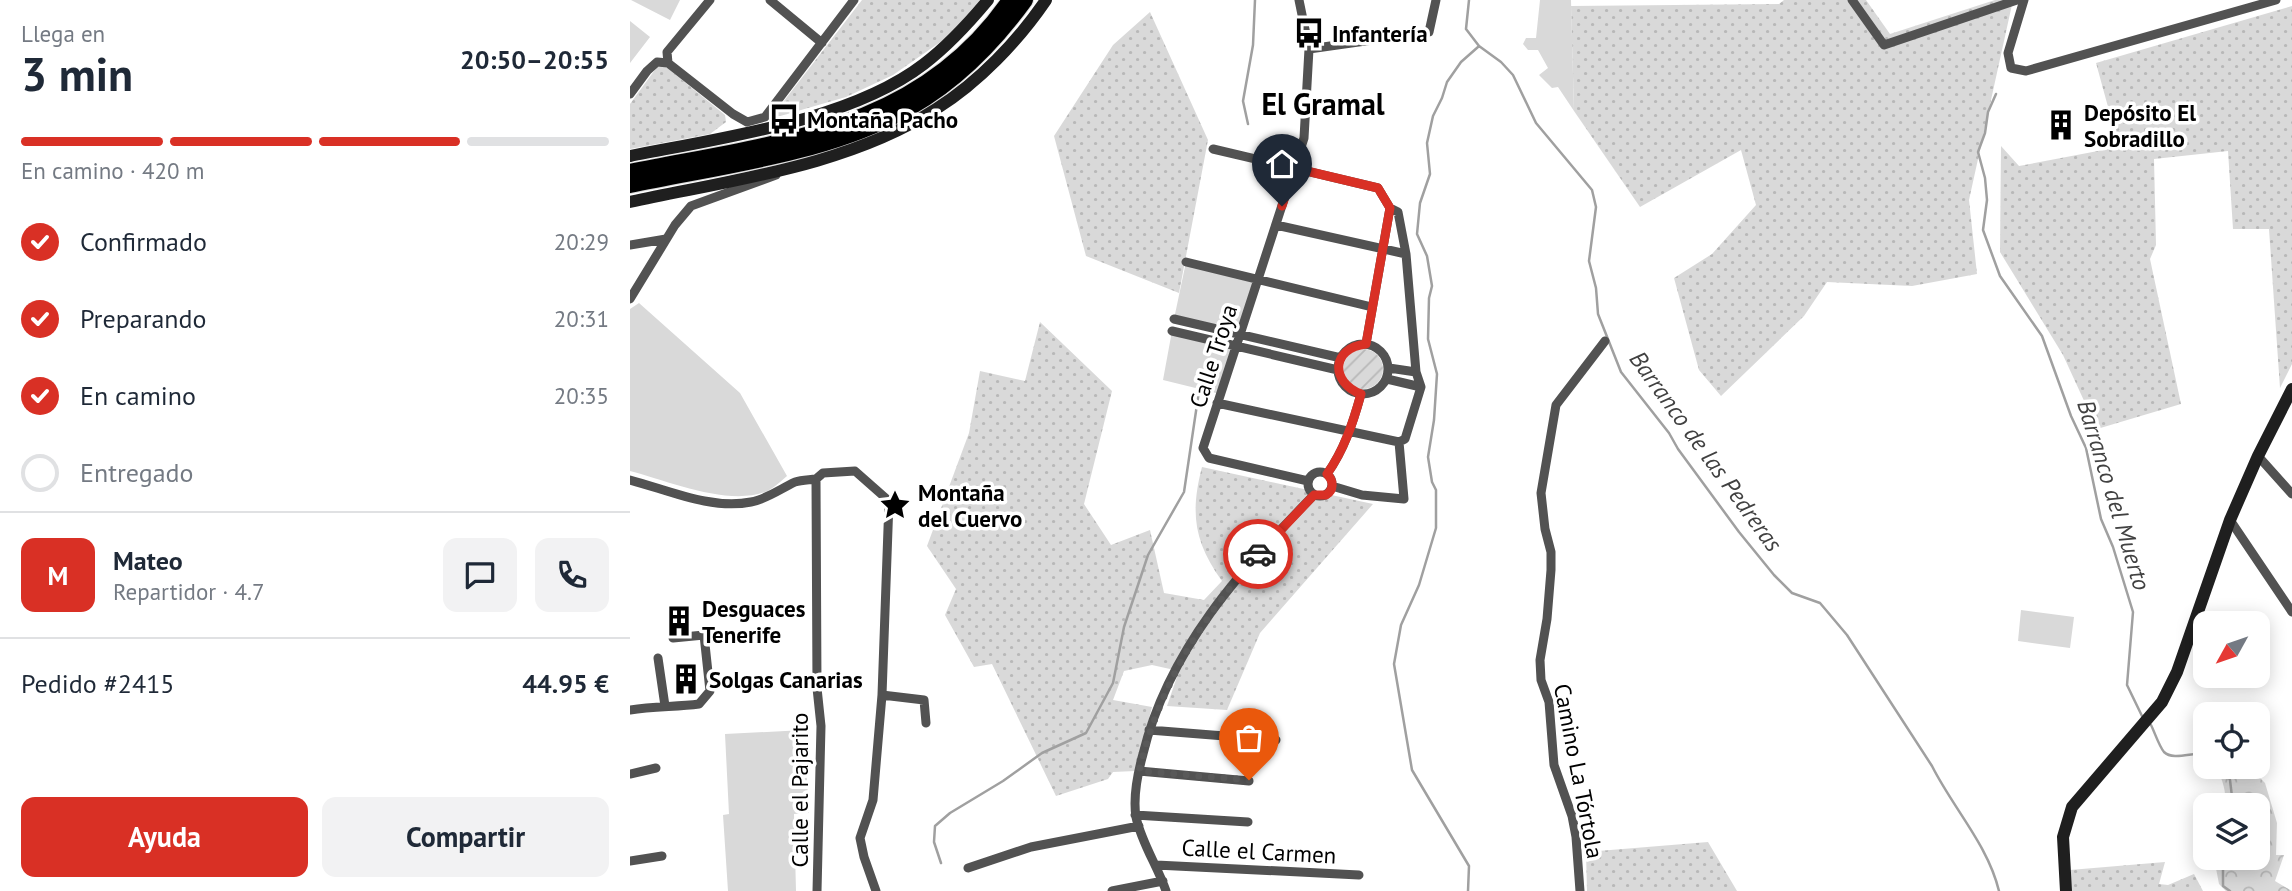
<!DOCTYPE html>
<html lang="es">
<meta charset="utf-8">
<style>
body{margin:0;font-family:"PT Sans",sans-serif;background:#f2f2f3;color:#1f2937;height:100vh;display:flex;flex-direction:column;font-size:26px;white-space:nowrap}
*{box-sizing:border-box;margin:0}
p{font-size:23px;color:#747a83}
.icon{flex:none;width:38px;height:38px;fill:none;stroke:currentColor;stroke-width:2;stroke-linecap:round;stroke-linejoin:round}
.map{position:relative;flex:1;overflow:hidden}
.sheet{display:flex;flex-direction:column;background:#fff;width:630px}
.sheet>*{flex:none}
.needle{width:46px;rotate:230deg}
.buttons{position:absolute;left:1563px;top:611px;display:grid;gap:14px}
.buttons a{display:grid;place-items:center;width:77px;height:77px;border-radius:14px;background:#fff;box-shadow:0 4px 18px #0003;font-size:35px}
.pin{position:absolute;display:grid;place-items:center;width:60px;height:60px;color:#fff;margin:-72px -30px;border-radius:50% 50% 50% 0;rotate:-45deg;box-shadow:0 0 7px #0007}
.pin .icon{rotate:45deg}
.courier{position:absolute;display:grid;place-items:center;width:70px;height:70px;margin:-35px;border:5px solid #d93025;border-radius:50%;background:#fff;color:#222;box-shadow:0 2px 9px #0007}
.head em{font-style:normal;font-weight:700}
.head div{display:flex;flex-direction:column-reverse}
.head{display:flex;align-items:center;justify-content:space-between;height:119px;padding:0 21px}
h1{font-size:46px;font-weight:700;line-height:52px}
.bar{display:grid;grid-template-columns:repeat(4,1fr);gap:10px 7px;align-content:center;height:84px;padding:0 21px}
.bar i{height:9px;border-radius:5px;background:#e0e1e3}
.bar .current{background:#d93025}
.bar p{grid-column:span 4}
.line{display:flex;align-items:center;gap:18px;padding:0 21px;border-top:2px solid #e0e1e3}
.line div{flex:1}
.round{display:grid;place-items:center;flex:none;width:74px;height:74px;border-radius:14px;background:#f2f2f3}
ol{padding:0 21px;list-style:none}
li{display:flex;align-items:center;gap:21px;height:77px}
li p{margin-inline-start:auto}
li .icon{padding:7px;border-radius:50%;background:#d93025;color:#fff;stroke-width:4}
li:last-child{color:#747a83}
li i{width:38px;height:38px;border:4px solid #e0e1e3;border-radius:50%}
.action{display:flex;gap:14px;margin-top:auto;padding:14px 21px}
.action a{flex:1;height:80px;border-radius:14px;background:#d93025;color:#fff;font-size:28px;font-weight:700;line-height:80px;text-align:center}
.action a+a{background:#f2f2f3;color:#1f2937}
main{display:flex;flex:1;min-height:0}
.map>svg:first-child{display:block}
.grass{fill:url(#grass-dots)}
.forest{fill:url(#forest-crowns)}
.park{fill:#d9d9d9}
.garden{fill:url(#garden-furrows)}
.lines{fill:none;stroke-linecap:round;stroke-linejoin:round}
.stream{stroke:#a0a0a0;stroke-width:2.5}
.highway-casing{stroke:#dbdbdb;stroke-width:18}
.street{stroke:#525252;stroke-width:9}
.secondary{stroke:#1f1f1f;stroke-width:12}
.highway{stroke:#000;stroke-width:16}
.done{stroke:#595959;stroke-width:7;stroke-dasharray:0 12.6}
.route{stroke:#d93025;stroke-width:9}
.labels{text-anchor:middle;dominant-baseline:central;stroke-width:7;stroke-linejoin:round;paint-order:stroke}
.poi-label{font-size:23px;font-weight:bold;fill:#000;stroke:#fff;text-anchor:start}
.street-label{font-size:23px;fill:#000;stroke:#fff}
.water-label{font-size:24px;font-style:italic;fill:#414141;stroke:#fff}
.district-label{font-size:30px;font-weight:bold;fill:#000;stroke:#fff}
</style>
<main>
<section class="sheet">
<div class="head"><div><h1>3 min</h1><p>Llega en</p></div><em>20:50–20:55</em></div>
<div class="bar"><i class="current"></i><i class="current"></i><i class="current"></i><i></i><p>En camino · 420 m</p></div>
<ol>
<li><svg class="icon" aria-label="check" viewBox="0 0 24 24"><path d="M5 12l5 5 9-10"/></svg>Confirmado<p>20:29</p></li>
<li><svg class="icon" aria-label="check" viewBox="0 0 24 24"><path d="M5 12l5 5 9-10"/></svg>Preparando<p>20:31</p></li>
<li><svg class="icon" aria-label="check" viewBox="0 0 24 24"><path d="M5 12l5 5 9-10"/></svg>En camino<p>20:35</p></li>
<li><i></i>Entregado</li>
</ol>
<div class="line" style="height:126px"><b class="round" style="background:#d93025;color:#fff">M</b><div><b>Mateo</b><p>Repartidor · 4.7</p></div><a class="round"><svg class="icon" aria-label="chat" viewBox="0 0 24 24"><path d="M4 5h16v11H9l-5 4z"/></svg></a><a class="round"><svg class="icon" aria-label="phone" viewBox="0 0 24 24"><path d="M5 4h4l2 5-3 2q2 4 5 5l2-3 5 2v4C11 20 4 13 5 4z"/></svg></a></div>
<div class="line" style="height:91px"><div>Pedido #2415</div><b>44.95 €</b></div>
<div class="action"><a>Ayuda</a><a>Compartir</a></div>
</section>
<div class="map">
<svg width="1662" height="891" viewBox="0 0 1662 891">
<defs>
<pattern id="grass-dots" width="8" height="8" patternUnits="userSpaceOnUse" patternTransform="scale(1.75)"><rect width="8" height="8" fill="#d9d9d9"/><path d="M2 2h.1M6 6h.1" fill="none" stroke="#b8b8b8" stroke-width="1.8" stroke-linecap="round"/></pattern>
<pattern id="forest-crowns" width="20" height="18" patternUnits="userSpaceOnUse" patternTransform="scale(1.75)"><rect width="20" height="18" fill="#d9d9d9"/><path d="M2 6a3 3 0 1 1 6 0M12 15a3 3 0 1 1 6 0" fill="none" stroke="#b8b8b8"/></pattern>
<pattern id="garden-furrows" width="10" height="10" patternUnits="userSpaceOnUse" patternTransform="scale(1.75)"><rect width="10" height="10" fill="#d9d9d9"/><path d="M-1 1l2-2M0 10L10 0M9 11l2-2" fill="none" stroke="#b8b8b8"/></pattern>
</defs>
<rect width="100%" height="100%" fill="#fff"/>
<path class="grass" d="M 232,0 L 350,0 L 319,36 L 263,75 L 216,97 L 140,119 Z
M 1154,0 L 1236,0 L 1260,34 L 1365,0 L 1383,0 L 1339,200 L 1347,274 L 1282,286 L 1197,282 L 1174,316 L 1091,396 L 1069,370 L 1044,278 L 1082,254 L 1126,205 L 1111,150 L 1010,207 L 944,111 L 941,6 L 1149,4 Z
M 1662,6 L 1662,364 L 1650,388 L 1639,229 L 1603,229 L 1598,151 L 1524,159 L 1526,245 L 1520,259 L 1551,404 L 1467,429 L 1433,355 L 1370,252 L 1371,146 L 1389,166 L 1489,147 L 1466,63 Z
M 520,12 L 578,140 L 549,293 L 456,256 L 424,136 L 483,45 Z
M 35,66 L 95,115 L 96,122 L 80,134 L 0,149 L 0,104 L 27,67 Z
M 410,322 L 482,391 L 454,504 L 481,545 L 520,530 L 534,593 L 574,600 L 592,581 C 564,542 560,513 572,467 L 743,504 L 630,633 L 597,710 L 537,706 L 549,671 L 522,665 L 494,671 L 483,700 L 522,707 L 505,771 L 483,772 L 478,779 L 426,796 L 362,664 L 344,667 L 315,615 L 326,589 L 297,546 L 339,433 L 350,371 L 395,381 Z
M 1078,842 L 1107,891 L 957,891 L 956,852 Z
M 1535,862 L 1529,884 L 1538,885 L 1564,874 L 1573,891 L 1441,891 L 1440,870 Z"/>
<path class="forest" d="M 1585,767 L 1619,767 L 1635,783 L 1647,823 L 1646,855 L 1654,855 L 1645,881 L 1662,891 L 1596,891 L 1589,884 L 1584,858 L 1628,858 L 1628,805 L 1595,805 C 1597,794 1592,775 1585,767 Z"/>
<path class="park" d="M 1,0 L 50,0 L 40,20 Z
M 910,0 L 941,0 L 944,111 L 928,87 L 922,88 L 909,75 L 918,68 L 908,50 L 898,50 L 893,44 L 896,38 L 906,38 Z
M 0,21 L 20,37 L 0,63 Z
M 556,262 L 628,279 L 610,334 L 544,319 Z
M 9,303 L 110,393 L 157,476 C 151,481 143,489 135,492 C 97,506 38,481 0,471 L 0,309 Z
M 542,331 L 606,346 L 590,394 L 533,380 Z
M 1391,610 L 1444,617 L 1440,648 L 1388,641 Z
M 174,730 L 179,813 L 164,814 L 166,891 L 98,891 L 93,815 L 99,814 L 95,734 Z"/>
<path class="garden" d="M713 369a20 20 0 1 1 40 0a20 20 0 1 1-40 0Z"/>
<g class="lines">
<path class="stream" d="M 839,0 L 836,29 L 849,46 L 871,62 L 883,75 L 906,123 L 962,190 L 966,207 L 959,261 L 966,288 L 968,314 L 991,372 L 1039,433 L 1048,449 L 1109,532 L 1144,575 L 1162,593 L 1190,603 L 1217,635 L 1302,766 C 1323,808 1358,845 1369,891
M 1366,94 L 1358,112 L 1355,133 L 1348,152 L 1355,178 L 1357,200 L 1353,230 L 1370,276 L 1412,336 L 1441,416 L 1456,448 L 1471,519 L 1483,547 L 1503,612 L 1497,685 L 1512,716
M 618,124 L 613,101 L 623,45 L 625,0
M 1521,725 C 1525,733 1529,746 1534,752 C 1543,761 1563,752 1575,754
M 1592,766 L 1600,780 L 1603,805
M 1593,858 L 1593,886 L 1600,891
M 311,863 L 304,842 L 305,826 L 320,813 L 373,781 L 412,753 L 456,733 L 483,683 L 494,627 L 518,555 L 554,492 L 569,391
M 838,891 L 839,866 L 782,770 L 764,664 L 771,625 L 789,585 L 806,528 L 806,490 L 802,482 L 798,457 L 804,420 L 807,374 L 798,339 L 799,298 L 802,286 L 797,256 L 787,234 L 790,203 L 800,174 L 797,143 L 803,116 L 812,98 L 817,82 L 831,62 L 848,47"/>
<g class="highway-casing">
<path id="highway" d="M 0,172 C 143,143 290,132 380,0
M 0,185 C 85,167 187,155 264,116 C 317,90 361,47 395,0"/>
</g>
<path class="street" d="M 140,0 L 192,43
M 669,0 L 679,49 L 674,138 L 573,448 L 579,458 L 678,481
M 1222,0 L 1254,45 L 1387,0
M 1394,0 L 1378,53 L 1381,68 L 1396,71 L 1646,0
M 679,49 L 799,32 L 806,0
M 38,63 L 37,52 L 80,0
M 0,94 L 17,71 L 27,62 L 38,63 L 103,114 L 117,122 L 135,117 L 224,0
M 583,149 L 748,188 L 760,208 L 768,212 L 776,254 L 786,372 L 791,387 L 775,439 L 769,442
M 646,225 L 776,254
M 0,245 L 36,239
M 556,262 L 742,307
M 0,299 L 45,225 L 61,206 L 146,175
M 544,319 L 711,358
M 542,331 L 708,370
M 736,344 L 760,208
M708 369a25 25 0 1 1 50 0a25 25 0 1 1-50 0Z
M 759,368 L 786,372
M 757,379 L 791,387
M 587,403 L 769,442
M 1628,456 L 1662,494
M678 484a12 12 0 1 1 24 0a12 12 0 1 1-24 0Z
M 697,474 C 714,450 723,423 731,394
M 186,479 L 193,473 L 225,471 L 259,501 L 252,695 L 243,800 L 230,838 L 234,857 L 246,891
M 186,479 L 187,688 L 191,726 L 187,891
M 0,480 C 38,490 81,510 121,502 C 137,499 150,489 165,482 C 172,480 180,480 186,479
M 702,486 L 732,495 L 774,499 L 769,442
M 1600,520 L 1662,612
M 28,658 L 35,706
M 252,695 L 294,700 L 296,723
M 0,710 C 23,706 46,707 69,704 L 80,691 L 74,635 L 43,638
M 519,730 L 646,740
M 509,771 L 619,781
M 0,774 L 26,768
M 505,815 L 618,822
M 0,861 L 32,856
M 526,865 L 729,875
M 338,868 L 401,847 L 509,826
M 482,891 L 533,881
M 536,891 C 528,867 511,842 506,817 C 503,798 508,772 513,754 C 538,650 611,569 684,495
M 950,891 L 946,837 L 942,816 L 924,765 L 919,702 L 911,680 L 910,660 L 917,619 L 921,570 L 921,552 L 915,529 L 911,493 L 926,405 L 975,341"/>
<path class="secondary" d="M 0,156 C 90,138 220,121 294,64 C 319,45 338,24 358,0
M 0,202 C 101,180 218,166 306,109 C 349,82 388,41 416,0
M 1436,891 L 1433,837 L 1442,807 L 1532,702 L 1547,672 L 1600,520 L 1628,456 L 1662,389"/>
<use href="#highway" class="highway"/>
</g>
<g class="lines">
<path class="done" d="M 619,780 L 509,771 C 530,684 570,621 628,554"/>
<path class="route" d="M 628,554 L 684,495 L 696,495 C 704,490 704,481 697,474 C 714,450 723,423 731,394 C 700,382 701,348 736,344 L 760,208 L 748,188 L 664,168 L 652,206"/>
</g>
<defs>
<g id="bus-bare" transform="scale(2.415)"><path d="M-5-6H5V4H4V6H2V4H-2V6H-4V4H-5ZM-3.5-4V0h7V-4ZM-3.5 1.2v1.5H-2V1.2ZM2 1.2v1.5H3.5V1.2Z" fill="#000" stroke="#fff" stroke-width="2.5" paint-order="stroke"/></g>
<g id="building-bare" transform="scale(2.415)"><path d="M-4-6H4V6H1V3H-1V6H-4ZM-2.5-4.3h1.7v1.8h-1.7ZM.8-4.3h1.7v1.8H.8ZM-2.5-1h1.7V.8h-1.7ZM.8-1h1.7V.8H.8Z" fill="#000" stroke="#fff" stroke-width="2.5" paint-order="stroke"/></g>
<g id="sight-bare" transform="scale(2.415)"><path d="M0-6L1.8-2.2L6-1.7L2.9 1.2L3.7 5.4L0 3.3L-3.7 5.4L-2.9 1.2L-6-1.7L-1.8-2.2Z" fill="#000" stroke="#fff" stroke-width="2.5" paint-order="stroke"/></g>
</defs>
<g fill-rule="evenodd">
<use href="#bus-bare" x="679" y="33"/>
<use href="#bus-bare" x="154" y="119"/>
<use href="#building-bare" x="1431" y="125"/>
<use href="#sight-bare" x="265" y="505"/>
<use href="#building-bare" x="49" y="621"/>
<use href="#building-bare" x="56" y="679"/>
</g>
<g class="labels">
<g class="poi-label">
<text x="702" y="33">Infantería</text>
<text x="1454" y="112">Depósito El<tspan x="1454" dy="26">Sobradillo</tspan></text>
<text x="177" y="119">Montaña Pacho</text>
<text x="288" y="492">Montaña<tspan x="288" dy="26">del Cuervo</tspan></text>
<text x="72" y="608">Desguaces<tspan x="72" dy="26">Tenerife</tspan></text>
<text x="79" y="679">Solgas Canarias</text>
</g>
<g class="street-label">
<text transform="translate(583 356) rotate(-72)">Calle Troya</text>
<text transform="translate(949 771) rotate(79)">Camino La Tórtola</text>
<text transform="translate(169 790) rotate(-90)">Calle el Pajarito</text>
<text transform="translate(629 851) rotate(3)">Calle el Carmen</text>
</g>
<g class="water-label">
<text transform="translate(1076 451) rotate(54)">Barranco de las Pedreras</text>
<text transform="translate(1484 495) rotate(73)">Barranco del Muerto</text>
</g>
<g class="district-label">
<text x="693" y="103">El Gramal</text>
</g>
</g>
</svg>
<div class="buttons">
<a><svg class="needle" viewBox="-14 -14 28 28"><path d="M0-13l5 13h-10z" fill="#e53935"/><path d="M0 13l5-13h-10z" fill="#747a83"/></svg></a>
<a><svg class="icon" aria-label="locate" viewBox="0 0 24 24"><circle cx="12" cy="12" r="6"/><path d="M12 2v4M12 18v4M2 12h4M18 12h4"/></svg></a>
<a><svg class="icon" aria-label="layers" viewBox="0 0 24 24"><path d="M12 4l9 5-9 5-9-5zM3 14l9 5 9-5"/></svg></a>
</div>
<div class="pin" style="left:619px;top:780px;background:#ea580c"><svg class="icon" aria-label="bag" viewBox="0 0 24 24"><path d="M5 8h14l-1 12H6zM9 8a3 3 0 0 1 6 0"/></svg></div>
<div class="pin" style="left:652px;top:206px;background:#1f2937"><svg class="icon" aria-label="home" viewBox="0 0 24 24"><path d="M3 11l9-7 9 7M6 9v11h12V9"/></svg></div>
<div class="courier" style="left:628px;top:554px"><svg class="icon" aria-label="car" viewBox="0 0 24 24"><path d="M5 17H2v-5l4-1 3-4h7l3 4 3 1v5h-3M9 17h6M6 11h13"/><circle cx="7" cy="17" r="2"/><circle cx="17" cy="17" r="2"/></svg></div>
</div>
</main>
